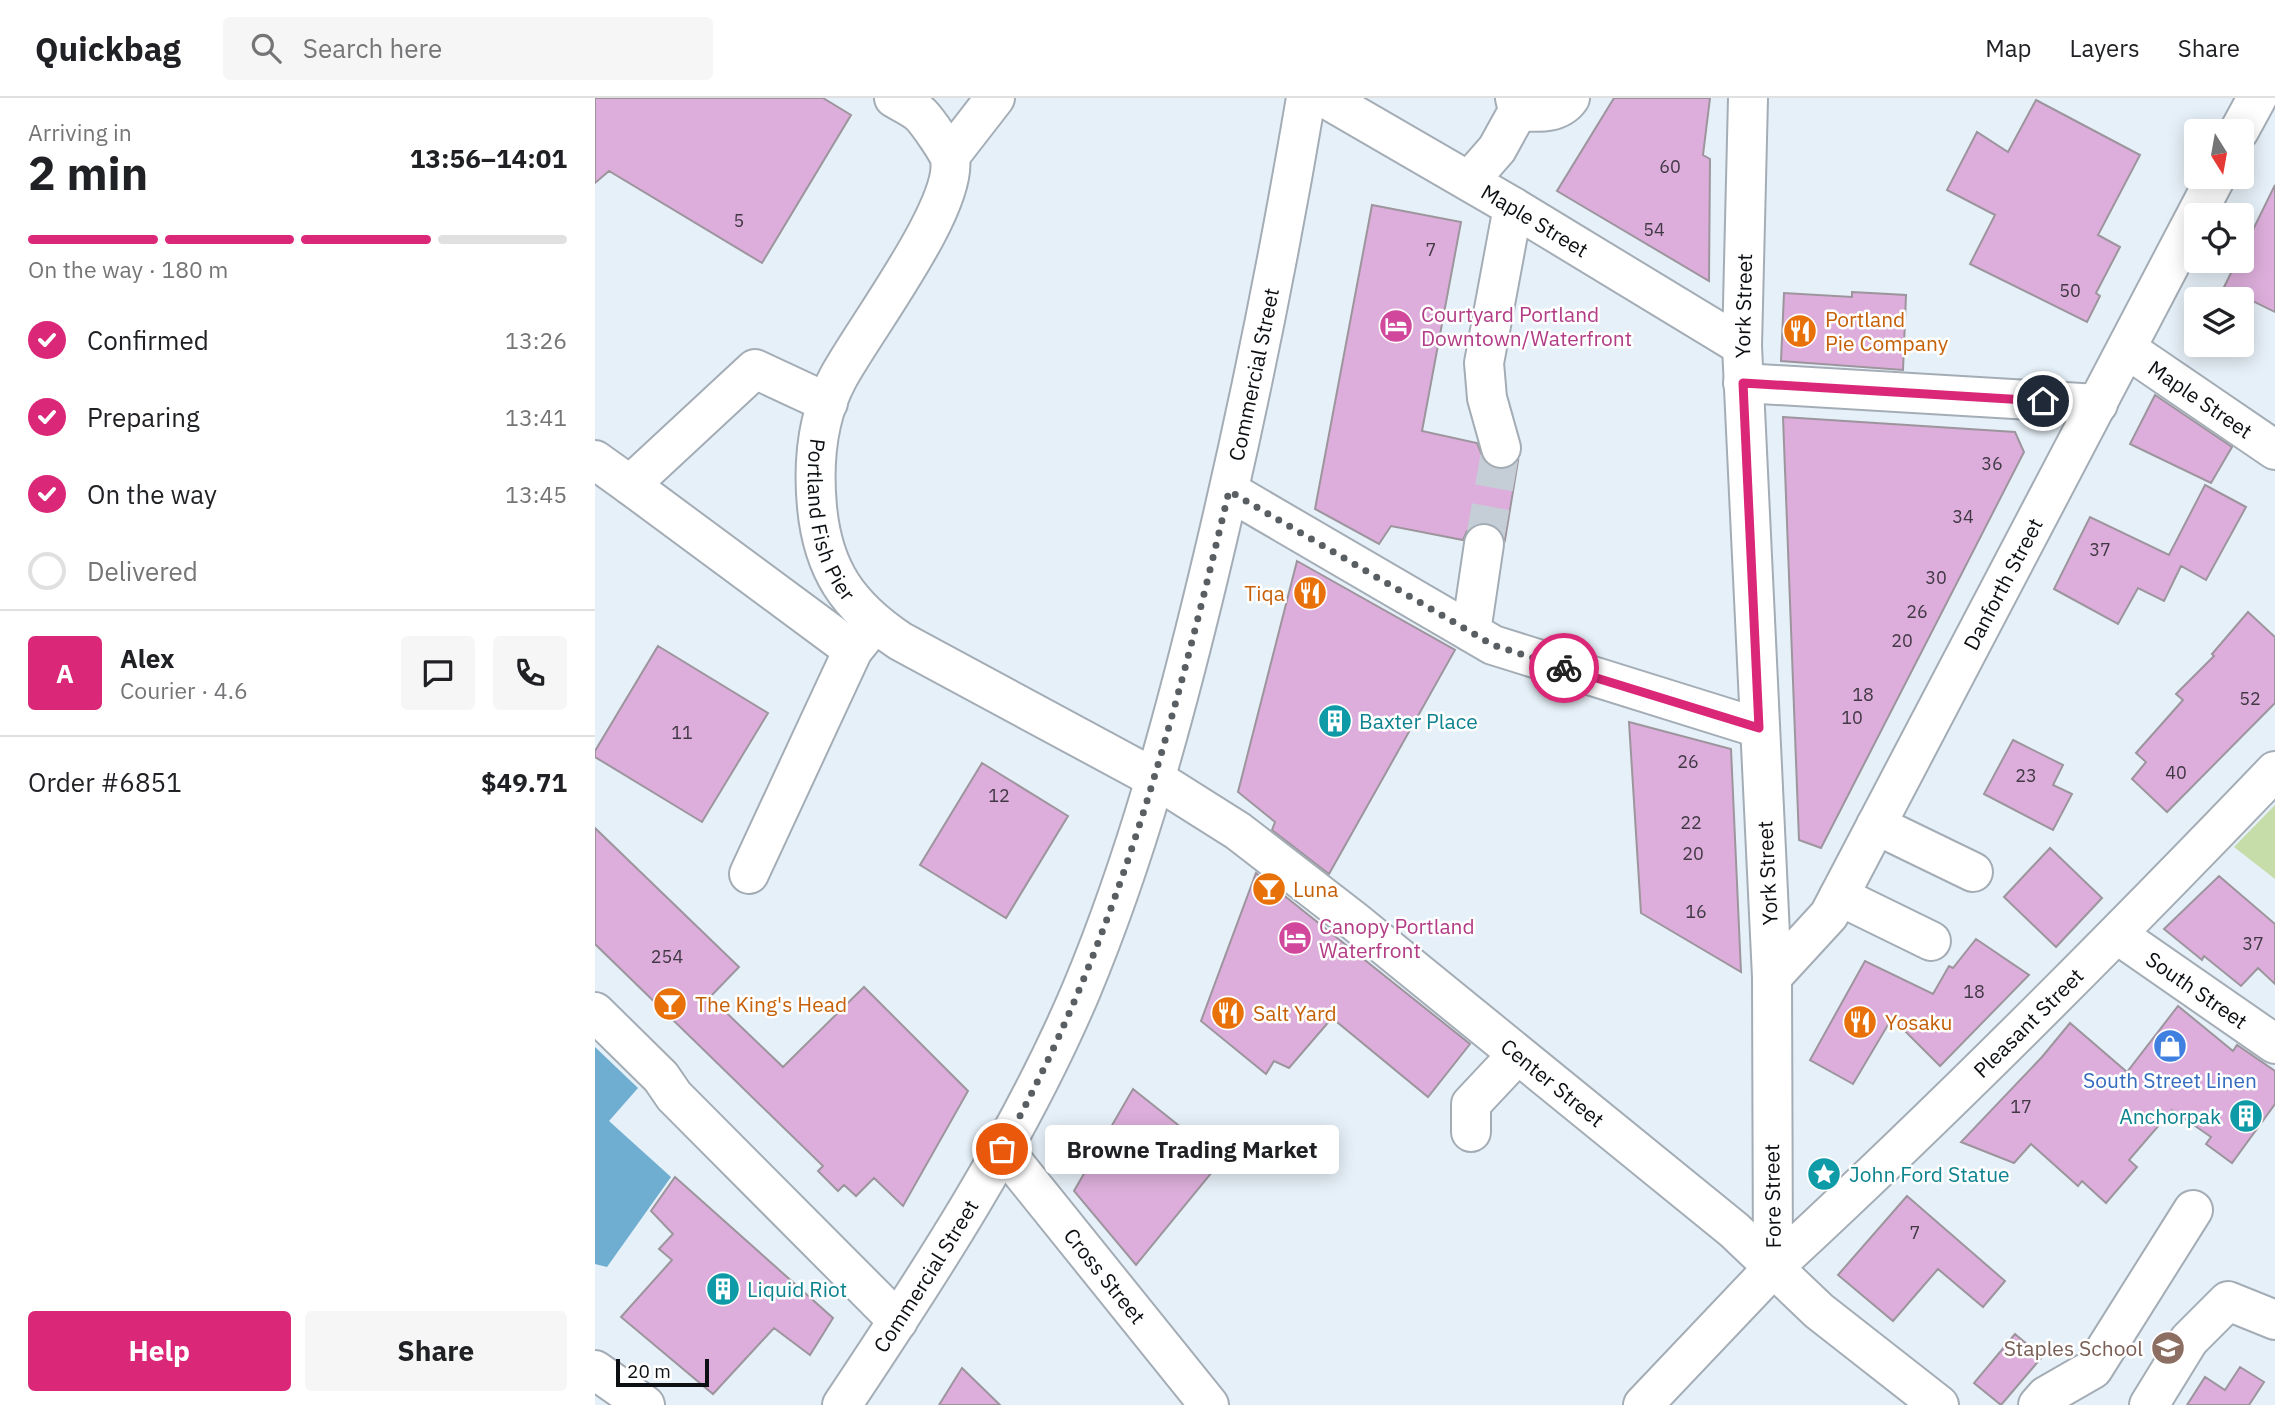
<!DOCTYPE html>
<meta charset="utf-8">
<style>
body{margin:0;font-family:"IBM Plex Sans",sans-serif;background:#f6f6f6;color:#202124;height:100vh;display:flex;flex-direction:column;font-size:26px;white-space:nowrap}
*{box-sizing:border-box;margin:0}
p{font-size:23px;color:#757577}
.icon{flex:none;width:38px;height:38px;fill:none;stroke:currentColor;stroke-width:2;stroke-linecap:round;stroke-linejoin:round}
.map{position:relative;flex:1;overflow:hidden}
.side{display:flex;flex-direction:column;background:#fff;width:595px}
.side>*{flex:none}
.needle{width:46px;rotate:169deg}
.fabs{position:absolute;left:1589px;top:21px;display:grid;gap:14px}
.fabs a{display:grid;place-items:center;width:70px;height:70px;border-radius:7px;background:#fff;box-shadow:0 4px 18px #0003;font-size:35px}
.scale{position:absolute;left:21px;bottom:18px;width:93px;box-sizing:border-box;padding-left:7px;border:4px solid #0d1013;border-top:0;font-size:19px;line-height:24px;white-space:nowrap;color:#0d1013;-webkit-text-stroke:5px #fff;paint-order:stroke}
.pin{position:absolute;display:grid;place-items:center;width:60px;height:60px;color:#fff;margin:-30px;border:4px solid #fff;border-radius:50%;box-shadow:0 2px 7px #0007}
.courier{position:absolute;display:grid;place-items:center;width:70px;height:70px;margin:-35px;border:5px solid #db2777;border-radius:50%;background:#fff;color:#222;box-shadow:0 2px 9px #0007}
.bubble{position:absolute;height:49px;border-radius:7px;background:#fff;box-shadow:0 4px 18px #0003;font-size:23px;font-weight:700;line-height:49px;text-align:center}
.overview em{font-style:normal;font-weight:700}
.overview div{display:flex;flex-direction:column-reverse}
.overview{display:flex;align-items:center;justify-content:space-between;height:119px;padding:0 28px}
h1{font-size:46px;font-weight:700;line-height:52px}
.bar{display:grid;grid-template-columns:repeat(4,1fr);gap:10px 7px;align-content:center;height:84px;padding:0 28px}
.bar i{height:9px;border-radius:5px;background:#e0e0e0}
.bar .selected{background:#db2777}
.bar p{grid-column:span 4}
.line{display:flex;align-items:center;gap:18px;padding:0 28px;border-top:2px solid #e0e0e0}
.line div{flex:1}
.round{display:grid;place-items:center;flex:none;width:74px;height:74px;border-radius:7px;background:#f6f6f6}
ol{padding:0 28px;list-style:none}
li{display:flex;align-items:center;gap:21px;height:77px}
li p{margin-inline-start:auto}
li .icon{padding:7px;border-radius:50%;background:#db2777;color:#fff;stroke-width:4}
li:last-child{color:#757577}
li i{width:38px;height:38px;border:4px solid #e0e0e0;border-radius:50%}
.cta{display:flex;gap:14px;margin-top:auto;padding:14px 28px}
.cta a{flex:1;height:80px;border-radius:7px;background:#db2777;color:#fff;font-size:28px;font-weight:700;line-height:80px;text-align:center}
.cta a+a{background:#f6f6f6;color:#202124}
header{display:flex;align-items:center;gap:42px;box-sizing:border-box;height:98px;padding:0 35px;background:#fff;border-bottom:2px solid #e0e0e0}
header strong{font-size:33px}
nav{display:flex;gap:38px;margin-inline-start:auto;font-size:24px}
.search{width:490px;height:63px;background:#f6f6f6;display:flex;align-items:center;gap:18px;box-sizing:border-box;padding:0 24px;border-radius:7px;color:#757577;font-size:26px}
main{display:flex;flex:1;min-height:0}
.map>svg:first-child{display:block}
.green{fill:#c6ddaa}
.water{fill:#6faed0}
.building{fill:#ddaedb;stroke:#9d959d;stroke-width:2}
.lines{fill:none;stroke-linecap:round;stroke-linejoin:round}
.minor-tunnel{stroke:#c5ced6;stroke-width:38;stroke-dasharray:38 19;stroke-linecap:butt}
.minor-casing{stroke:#a4adb5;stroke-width:42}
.major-casing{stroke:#a4adb5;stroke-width:42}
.minor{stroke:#fff;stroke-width:38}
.major{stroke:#fff;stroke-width:38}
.done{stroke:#595e63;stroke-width:7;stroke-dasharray:0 12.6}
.route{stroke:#db2777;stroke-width:9}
.labels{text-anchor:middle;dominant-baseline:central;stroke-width:5;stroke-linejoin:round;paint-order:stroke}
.number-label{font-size:18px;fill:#413845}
.street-label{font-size:21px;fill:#0d1013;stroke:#fff}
.hotel-label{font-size:21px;fill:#b23c85;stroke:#fff;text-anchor:start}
.food-label{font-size:21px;fill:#c56008;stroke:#fff;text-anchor:start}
.culture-label{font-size:21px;fill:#0d838f;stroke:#fff;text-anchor:start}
.shop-label{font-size:21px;fill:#366cbe;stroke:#fff}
.education-label{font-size:21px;fill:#785e54;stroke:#fff;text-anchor:end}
</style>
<header>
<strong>Quickbag</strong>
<div class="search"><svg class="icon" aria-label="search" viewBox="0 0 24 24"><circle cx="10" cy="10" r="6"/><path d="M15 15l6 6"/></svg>Search here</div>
<nav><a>Map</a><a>Layers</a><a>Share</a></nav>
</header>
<main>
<section class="side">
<div class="overview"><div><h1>2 min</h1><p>Arriving in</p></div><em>13:56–14:01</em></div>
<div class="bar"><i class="selected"></i><i class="selected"></i><i class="selected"></i><i></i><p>On the way · 180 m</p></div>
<ol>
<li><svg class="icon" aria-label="check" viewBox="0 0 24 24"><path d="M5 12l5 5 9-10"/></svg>Confirmed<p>13:26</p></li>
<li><svg class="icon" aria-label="check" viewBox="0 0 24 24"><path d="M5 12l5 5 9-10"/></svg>Preparing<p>13:41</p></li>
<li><svg class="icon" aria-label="check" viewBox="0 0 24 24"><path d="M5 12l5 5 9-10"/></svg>On the way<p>13:45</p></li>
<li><i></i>Delivered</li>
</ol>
<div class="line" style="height:126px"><b class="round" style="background:#db2777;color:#fff">A</b><div><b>Alex</b><p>Courier · 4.6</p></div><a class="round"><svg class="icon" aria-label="chat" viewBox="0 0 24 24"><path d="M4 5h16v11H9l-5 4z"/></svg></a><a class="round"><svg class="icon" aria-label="phone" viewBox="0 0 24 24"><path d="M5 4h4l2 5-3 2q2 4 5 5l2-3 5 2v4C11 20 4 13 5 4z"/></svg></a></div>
<div class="line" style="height:91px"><div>Order #6851</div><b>$49.71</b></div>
<div class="cta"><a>Help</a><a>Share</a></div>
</section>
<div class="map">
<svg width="1680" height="1307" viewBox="0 0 1680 1307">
<rect width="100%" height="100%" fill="#e6f0f8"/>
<path class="green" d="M 1680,707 L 1680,781 L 1639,749 Z"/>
<path class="water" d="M 0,949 L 43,990 L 14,1023 L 76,1079 L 12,1169 L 0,1166 Z"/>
<path class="building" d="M 0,0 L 228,0 L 256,17 L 167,165 L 14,73 L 0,85 Z
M 1019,0 L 1115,0 L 1108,57 L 1115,61 L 1114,183 L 962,93 Z
M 1441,2 L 1545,57 L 1503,137 L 1525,149 L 1501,195 L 1505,198 L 1492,224 L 1375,166 L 1400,117 L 1352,92 L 1382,34 L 1413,54 Z
M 1680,87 L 1680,214 L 1629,189 L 1642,163 L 1647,163 L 1647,154 Z
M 777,107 L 866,124 L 827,333 L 882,345 L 890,365 L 900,371 L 913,371 L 923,363 L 910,442 L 903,429 L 892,424 L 880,426 L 872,433 L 868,442 L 796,428 L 784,446 L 720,411 Z
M 1257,194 L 1311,197 L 1308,272 L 1186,263 L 1189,195 L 1257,199 Z
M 1560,297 L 1637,349 L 1616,385 L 1535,346 Z
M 1188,319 L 1420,334 L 1429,354 L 1226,750 L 1204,742 Z
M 1610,387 L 1651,409 L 1611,482 L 1586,468 L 1569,503 L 1543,490 L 1523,526 L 1459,491 L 1495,419 L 1574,457 Z
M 702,463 L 860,552 L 734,776 L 677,732 L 680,724 L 643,694 Z
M 1653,514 L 1680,539 L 1680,605 L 1572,714 L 1537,681 L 1551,664 L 1541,655 L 1588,602 L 1581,596 L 1619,558 L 1617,556 Z
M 63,548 L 173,615 L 107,724 L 0,659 L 0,653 Z
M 1034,624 L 1136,651 L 1146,874 L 1046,815 Z
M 1418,642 L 1468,667 L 1458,687 L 1477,696 L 1458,732 L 1389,696 Z
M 387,665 L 473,718 L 411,820 L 325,767 Z
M 0,730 L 144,869 L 115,899 L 188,969 L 269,889 L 373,993 L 308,1108 L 279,1080 L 261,1098 L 249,1087 L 243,1093 L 223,1073 L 228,1068 L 0,846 Z
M 1455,750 L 1507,800 L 1461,849 L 1409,799 Z
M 661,775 L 875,946 L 833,999 L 737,920 L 694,970 L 679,963 L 671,976 L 606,923 Z
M 1624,778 L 1680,826 L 1680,886 L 1663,870 L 1646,888 L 1609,858 L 1607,862 L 1569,831 Z
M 1381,841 L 1434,877 L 1345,968 L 1297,920 L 1258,986 L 1215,962 L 1270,863 L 1338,896 L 1354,868 L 1358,870 Z
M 1583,908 L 1638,953 L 1642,947 L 1680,973 L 1680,1006 L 1637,1065 L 1611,1046 L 1616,1039 L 1577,1012 L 1534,1062 L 1542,1069 L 1511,1105 L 1487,1083 L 1483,1088 L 1436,1046 L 1419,1065 L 1366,1044 L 1447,959 L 1475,925 L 1532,974 Z
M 538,991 L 627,1062 L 541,1167 L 479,1093 Z
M 80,1079 L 238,1220 L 215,1257 L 179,1230 L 118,1296 L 26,1219 L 77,1162 L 64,1151 L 78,1136 L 56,1113 Z
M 1312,1098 L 1410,1183 L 1388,1209 L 1343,1171 L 1298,1223 L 1243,1177 Z
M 1420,1236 L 1447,1259 L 1406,1307 L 1379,1285 Z
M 1645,1269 L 1669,1284 L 1654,1307 L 1592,1307 L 1610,1279 L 1630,1292 Z
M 367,1270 L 405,1307 L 344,1307 Z"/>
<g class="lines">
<path class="minor-tunnel" d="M 889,446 L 906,350"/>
<g class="minor-casing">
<g id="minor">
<path id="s1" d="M 299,0 C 307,5 319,10 326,17 C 332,23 354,54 355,61 C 363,109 268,233 243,280 C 222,319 218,366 222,409 C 228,472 253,508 305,543 L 559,680 L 643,733 L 758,822 L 1139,1132 L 1224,1213 L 1344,1307"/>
<path id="s2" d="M 730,0 L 918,109 L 1147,248"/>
<path d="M 923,13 C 942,14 963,17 975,0"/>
<path d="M 1644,33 L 1662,0"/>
<path d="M 355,58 L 400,0"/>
<path d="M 874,83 L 902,51 L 923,13 L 920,0"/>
<path id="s3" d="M 1532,251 L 1680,352"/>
<path d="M 1148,285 L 1503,306"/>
<path d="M 906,350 L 892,300 L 889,265 L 918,109"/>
<path d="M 0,362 L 35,387 L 160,271 L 233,305"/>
<path d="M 35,387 L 258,552"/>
<path d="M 634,393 L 898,547 L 1164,630"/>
<path d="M 876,534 L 889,446"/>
<path d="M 1281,727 L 1378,774"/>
<path d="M 154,776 L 258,552 L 279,526"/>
<path d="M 1244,798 L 1336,843"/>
<path id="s4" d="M 1523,837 L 1680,946"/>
<path id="s5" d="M 1177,879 L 1234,817 L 1621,79"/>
<path d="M 0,914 L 66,979 L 79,998 L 303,1223"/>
<path d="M 876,1034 L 876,1006 L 922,957"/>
<path id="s6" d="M 407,1050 L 614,1307"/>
<path id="s7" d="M 1178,1170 C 1351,1010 1517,843 1680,673"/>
<path d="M 0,1272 L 50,1307"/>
<path id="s8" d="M 1048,1307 L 1178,1170 L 1177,879 L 1147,248 L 1153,0"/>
<path d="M 1443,1307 L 1451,1298 L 1498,1271 L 1598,1112"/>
<path d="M 1554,1307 L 1594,1242 L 1633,1203 L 1680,1222"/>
</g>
</g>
<g class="major-casing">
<g id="major">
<path id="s9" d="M 247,1307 C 335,1175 424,1039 486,893 C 542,759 580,617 614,476 C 652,318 684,160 711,0"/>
</g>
</g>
<use href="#minor" class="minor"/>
<use href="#major" class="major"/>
</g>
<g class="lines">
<path class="done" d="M 407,1051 C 522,846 580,620 634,393 L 898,547 L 969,570"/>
<path class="route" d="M 969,570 L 1164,630 L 1148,285 L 1448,303"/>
</g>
<defs>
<g id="hotel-disc" transform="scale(1.75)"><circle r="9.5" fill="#d1479c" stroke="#fff"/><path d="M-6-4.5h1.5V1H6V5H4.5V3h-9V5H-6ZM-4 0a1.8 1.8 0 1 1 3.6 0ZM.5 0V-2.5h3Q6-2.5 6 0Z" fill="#fff"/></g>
<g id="restaurant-disc" transform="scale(1.75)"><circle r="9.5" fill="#e8710a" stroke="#fff"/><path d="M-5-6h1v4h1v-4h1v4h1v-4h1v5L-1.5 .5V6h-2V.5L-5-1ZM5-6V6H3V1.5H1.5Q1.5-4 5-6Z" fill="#fff"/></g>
<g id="building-disc" transform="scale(1.75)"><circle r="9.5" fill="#0f9aa8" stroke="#fff"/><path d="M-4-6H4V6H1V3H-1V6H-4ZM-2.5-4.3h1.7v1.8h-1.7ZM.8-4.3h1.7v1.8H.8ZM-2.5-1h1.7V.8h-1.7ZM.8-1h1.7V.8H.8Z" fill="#fff"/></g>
<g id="bar-disc" transform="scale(1.75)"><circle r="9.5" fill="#e8710a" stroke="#fff"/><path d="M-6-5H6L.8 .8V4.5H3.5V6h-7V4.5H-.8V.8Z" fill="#fff"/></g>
<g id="shop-disc" transform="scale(1.75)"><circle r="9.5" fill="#3f7fe0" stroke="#fff"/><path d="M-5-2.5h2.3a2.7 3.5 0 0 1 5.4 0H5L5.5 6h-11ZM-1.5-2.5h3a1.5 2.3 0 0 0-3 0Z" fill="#fff"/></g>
<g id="sight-disc" transform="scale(1.75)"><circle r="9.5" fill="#0f9aa8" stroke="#fff"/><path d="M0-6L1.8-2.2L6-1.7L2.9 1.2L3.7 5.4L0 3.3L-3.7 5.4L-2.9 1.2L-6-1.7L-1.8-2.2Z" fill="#fff"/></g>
<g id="school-disc" transform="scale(1.75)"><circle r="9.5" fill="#8d6e63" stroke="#fff"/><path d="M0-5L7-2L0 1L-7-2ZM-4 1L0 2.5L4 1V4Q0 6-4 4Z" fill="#fff"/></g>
</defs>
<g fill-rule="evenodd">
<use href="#hotel-disc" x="801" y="228"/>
<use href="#restaurant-disc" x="1205" y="233"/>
<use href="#restaurant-disc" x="715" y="495"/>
<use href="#building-disc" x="740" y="623"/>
<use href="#bar-disc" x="674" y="791"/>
<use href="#hotel-disc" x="700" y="840"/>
<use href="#bar-disc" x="75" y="906"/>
<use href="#restaurant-disc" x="633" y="915"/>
<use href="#restaurant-disc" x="1265" y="924"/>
<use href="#shop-disc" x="1575" y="948"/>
<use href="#building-disc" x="1651" y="1018"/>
<use href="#sight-disc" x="1229" y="1076"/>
<use href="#building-disc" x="128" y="1191"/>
<use href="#school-disc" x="1573" y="1250"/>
</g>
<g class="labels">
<g class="number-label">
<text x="1075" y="68">60</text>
<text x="144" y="122">5</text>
<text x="1059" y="131">54</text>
<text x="836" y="151">7</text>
<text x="1475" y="192">50</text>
<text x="1397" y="365">36</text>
<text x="1368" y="418">34</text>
<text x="1505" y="451">37</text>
<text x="1341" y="479">30</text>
<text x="1322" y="513">26</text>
<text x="1307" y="542">20</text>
<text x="1268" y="596">18</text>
<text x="1655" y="600">52</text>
<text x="1257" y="619">10</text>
<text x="87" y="634">11</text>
<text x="1093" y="663">26</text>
<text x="1581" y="674">40</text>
<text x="1431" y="677">23</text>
<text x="404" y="697">12</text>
<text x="1096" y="724">22</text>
<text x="1098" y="755">20</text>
<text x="1101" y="813">16</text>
<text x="1658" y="845">37</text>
<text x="72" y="858">254</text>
<text x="1379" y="893">18</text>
<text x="1426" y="1008">17</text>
<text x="1320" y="1134">7</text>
</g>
<g class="street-label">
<text stroke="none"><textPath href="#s2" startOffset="243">Maple Street</textPath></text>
<text stroke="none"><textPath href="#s8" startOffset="1152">York Street</textPath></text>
<text stroke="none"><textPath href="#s9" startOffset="1120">Commercial Street</textPath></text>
<text stroke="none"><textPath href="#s3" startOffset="89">Maple Street</textPath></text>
<text stroke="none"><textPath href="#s1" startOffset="481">Portland Fish Pier</textPath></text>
<text stroke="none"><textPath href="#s5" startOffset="458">Danforth Street</textPath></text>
<text transform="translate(1172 775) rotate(-93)">York Street</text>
<text stroke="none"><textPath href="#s4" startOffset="96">South Street</textPath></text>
<text stroke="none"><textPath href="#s7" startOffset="354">Pleasant Street</textPath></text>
<text stroke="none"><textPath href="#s1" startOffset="1421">Center Street</textPath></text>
<text transform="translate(1177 1098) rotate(-91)">Fore Street</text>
<text stroke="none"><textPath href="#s9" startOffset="154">Commercial Street</textPath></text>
<text stroke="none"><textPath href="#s6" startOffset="164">Cross Street</textPath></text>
</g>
<g class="hotel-label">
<text x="826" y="216">Courtyard Portland<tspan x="826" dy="24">Downtown/Waterfront</tspan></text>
<text x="724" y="828">Canopy Portland<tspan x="724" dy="24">Waterfront</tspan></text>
</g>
<g class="food-label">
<text x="1230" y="221">Portland<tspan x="1230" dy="24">Pie Company</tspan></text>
<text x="690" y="495" text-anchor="end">Tiqa</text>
<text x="698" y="791">Luna</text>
<text x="100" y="906">The King's Head</text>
<text x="658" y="915">Salt Yard</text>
<text x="1290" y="924">Yosaku</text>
</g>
<g class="culture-label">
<text x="764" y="623">Baxter Place</text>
<text x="1626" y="1018" text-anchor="end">Anchorpak</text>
<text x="1254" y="1076">John Ford Statue</text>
<text x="152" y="1191">Liquid Riot</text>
</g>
<g class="shop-label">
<text x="1575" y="982">South Street Linen</text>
</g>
<g class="education-label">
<text x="1548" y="1250">Staples School</text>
</g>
</g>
</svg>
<div class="fabs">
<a><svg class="needle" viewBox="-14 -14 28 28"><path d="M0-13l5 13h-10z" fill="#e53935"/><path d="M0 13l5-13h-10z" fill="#757577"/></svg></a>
<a><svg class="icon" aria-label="locate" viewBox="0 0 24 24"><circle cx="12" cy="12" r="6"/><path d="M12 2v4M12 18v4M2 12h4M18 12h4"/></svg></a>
<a><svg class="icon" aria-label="layers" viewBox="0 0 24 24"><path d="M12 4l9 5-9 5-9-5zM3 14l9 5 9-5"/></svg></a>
</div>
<div class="scale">20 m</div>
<div class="pin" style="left:407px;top:1051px;background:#ea580c"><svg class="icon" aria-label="bag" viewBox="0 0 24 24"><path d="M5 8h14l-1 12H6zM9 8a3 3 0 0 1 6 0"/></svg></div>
<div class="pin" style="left:1448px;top:303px;background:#1f2937"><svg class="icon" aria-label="home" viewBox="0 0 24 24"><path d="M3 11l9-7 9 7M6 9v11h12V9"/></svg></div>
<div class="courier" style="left:969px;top:570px"><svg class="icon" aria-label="bike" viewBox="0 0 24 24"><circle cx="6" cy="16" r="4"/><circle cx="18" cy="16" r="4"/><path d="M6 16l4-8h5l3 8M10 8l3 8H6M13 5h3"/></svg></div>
<div class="bubble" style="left:450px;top:1027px;width:294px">Browne Trading Market</div>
</div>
</main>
